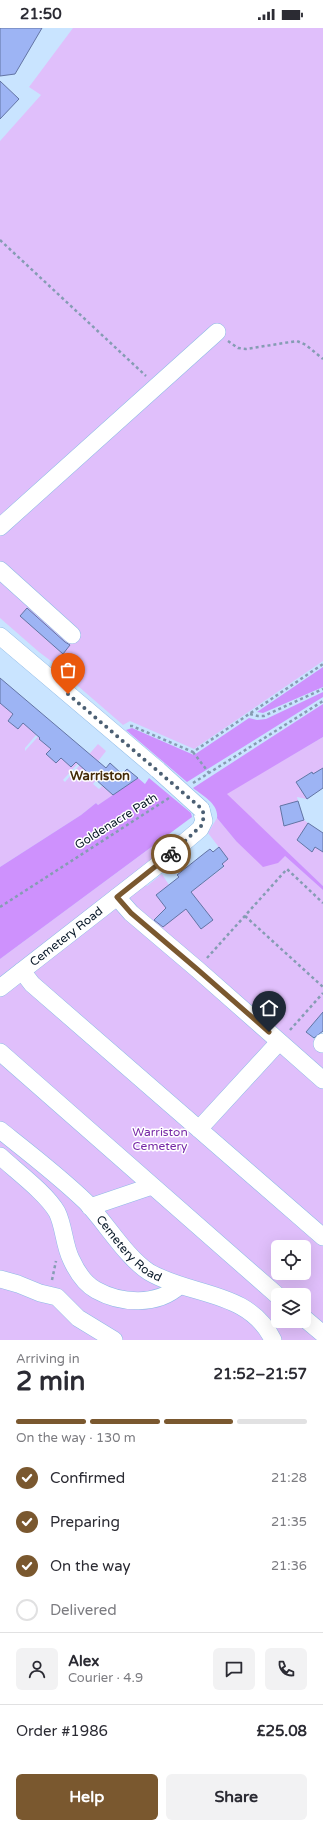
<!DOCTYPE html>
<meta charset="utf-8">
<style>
body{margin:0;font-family:"Varela Round",sans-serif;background:#f2f2f3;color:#2b2b33;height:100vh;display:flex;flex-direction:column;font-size:15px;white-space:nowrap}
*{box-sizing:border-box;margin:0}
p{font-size:13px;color:#7c7c81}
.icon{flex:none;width:22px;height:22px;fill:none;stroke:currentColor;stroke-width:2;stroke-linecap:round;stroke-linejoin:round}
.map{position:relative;height:1312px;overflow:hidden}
.drawer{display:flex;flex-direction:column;background:#fff;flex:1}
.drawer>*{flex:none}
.buttons{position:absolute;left:271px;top:1212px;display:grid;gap:8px}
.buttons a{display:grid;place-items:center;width:40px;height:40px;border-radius:6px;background:#fff;box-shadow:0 4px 16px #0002;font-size:20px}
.pin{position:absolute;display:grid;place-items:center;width:34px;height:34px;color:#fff;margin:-41px -17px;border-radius:50% 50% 50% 0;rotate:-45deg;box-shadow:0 0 4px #0007}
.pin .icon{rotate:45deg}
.courier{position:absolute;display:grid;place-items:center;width:40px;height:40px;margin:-20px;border:3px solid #7a582f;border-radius:50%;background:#fff;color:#222;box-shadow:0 1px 5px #0007}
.summary em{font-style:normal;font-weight:700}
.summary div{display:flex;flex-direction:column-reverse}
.summary{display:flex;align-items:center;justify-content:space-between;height:68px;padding:0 16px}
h1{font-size:26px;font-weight:700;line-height:30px}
.bar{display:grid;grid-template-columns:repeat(4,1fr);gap:6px 4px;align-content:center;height:48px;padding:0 16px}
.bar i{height:5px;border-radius:3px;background:#e1e1e2}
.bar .active{background:#7a582f}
.bar p{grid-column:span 4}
.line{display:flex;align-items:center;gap:10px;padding:0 16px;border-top:1px solid #e1e1e2}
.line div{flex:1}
.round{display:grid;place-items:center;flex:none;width:42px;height:42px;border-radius:6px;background:#f2f2f3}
ol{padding:0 16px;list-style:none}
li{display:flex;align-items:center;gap:12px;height:44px}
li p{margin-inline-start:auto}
li .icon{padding:4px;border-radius:50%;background:#7a582f;color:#fff;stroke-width:4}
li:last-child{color:#7c7c81}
li i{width:22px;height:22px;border:2px solid #e1e1e2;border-radius:50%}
.cta{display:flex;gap:8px;margin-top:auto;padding:8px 16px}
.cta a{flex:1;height:46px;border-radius:6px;background:#7a582f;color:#fff;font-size:16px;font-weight:700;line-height:46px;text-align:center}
.cta a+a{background:#f2f2f3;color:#2b2b33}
.status{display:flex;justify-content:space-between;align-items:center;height:28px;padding:0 20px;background:#fff;direction:ltr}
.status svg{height:11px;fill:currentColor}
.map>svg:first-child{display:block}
.green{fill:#e0bffb;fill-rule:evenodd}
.forest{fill:#ce91fd}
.building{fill:#9db4f4;stroke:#6374a4}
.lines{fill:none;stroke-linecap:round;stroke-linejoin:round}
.minor-casing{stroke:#8ebae5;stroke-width:18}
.path{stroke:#859cb3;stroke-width:2.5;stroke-dasharray:3 3;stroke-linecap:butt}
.minor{stroke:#fff;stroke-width:17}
.minor-bridge-casing{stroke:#8ebae5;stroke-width:18;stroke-linecap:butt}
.minor-bridge{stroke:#fff;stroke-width:17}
.done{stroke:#4b5f73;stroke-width:4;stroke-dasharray:0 7.2}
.route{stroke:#7a582f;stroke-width:5}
.labels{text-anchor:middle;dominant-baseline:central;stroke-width:3;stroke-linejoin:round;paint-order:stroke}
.street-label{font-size:12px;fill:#071727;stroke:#fff}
.park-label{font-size:12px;fill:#7729a6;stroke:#fff}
.neighbourhood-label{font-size:13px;font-weight:bold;fill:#442b09;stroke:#fff}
</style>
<div class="status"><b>21:50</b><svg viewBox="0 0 49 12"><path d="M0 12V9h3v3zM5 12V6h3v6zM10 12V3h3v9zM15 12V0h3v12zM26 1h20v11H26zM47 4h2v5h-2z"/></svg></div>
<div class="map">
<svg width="323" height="1312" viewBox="0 0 323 1312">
<rect width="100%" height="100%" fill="#c9e4ff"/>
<path class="green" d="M 73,0 L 323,0 L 323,633 L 194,721 L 130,693 L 123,697 L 71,652 L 71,648 L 39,624 L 0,590 L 0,113 L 41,67 L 29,59 Z
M 0,673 L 13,686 L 8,693 L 18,701 L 23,695 L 42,700 L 25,720 L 25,723 L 44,702 L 45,704 L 39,711 L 51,721 L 46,726 L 56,735 L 61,730 L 71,739 L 77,732 L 79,734 L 63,752 L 65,754 L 98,716 L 106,723 L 89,745 L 96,752 L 93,756 L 99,761 L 102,758 L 113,767 L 98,777 L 96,775 L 81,787 L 0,839 Z
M 323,709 L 323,740 L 313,746 L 311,744 L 296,754 L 307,771 L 297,769 L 298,773 L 280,779 L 284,798 L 304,792 L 308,795 L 297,812 L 312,824 L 315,819 L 323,824 L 323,858 L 226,766 Z
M 217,790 L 236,813 L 285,828 L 323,862 L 323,984 L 306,1004 L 323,1019 L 323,1312 L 0,1312 L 0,931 L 157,815 L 163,824 L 138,847 L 147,858 L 162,846 L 169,857 L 156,867 L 191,864 L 224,839 L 222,836 L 228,831 L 208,805 ZM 278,1219 L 304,1219 L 304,1245 L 278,1245 ZM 278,1267 L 304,1267 L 304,1293 L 278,1293 Z"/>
<path class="forest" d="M 323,639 L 323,659 L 263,685 L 257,684 Z
M 323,664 L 323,669 L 187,754 L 126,702 L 132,700 L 194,727 L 249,690 L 257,692 L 266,691 Z
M 323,676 L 323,709 L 227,766 L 323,858 L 323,862 L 285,828 L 278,835 L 263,839 L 236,813 L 217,790 C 219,776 203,768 193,760 Z
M 138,750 L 145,756 L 149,750 L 191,785 L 192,789 L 0,931 L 0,839 L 81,787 L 96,775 L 98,777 Z"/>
<path class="building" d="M 0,0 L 42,0 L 15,46 L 0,48 Z
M 0,53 L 19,71 L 0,91 Z
M 27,580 L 65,614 L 70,617 L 63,626 L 20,588 Z
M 0,650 L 106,740 L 110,735 L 122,746 L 127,741 L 138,750 L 113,767 L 76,734 L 71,739 L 61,730 L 56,735 L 46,726 L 51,721 L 39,711 L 40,710 L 23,695 L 18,701 L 8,693 L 13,686 L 0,675 Z
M 323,740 L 323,760 L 307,771 L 296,754 L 312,744 L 313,746 Z
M 298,773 L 304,792 L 284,798 L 280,778 Z
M 308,795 L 323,805 L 323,824 L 315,819 L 312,824 L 297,812 Z
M 219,819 L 228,831 L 222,836 L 224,838 L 191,864 L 213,892 L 201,901 L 186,881 L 163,899 L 154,892 L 166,880 L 156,867 L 179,849 L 177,847 L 206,824 L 210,821 L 213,824 Z
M 323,984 L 323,1003 L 314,1010 L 306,1004 Z"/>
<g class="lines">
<g class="minor-casing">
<g id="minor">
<path d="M 0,499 L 217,304"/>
<path d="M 0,542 L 72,607"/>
<path d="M 0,608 L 158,742"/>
<path d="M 117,869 L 131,885 L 197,941 L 323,1052"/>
<path d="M 22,943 L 32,956 L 323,1209"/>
<path id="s1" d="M 0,960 L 154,840 L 200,801 L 204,793 L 201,781"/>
<path d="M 322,1016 L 323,1014"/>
<path d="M 0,1024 L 278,1268"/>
<path d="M 199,1101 L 279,1014"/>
<path id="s2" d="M 0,1102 C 29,1125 59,1148 86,1174 C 106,1195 126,1229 149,1244 C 192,1269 249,1262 273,1312"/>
<path d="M 0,1128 C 16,1143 46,1165 57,1184 C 64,1198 64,1217 71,1231 C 76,1242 85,1256 96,1262 C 121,1276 157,1278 179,1258"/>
<path d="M 90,1179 L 152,1158"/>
<path d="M 0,1251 L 18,1256 L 40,1265 L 57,1269 L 78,1290 L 114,1312"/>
<path d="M 304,1290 L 323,1306"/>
</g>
</g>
<path class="path" d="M 0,212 L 146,348
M 228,313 L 238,320 L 246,321 L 297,313 L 306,317 L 323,331
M 250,686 L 258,688 L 264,688 L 323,661
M 130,698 L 132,698 L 193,724 L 323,636
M 193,724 L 209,745
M 193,755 L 323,673
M 0,879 L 169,770
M 245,888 L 323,959
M 207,930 L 287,841 L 323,875
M 290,1002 L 323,965
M 52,1252 L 56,1233"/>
<use href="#minor" class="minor"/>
<g class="minor-bridge-casing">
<path id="minor-bridge" d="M 158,742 L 201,781"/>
</g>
<use href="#minor-bridge" class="minor-bridge"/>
</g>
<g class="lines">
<path class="done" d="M 68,666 L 202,781 L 204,787 L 202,797 L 171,826"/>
<path class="route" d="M 171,826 L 117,869 L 131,885 L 197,941 L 269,1004"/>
</g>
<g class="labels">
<g class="street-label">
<text transform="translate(116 793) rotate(-32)">Goldenacre Path</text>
<text stroke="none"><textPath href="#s1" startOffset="84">Cemetery Road</textPath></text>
<text stroke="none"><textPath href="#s2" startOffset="176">Cemetery Road</textPath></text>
</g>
<g class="park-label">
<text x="160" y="1104">Warriston<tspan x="160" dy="14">Cemetery</tspan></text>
</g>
<g class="neighbourhood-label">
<text x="100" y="748">Warriston</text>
</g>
</g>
</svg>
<div class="buttons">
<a><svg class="icon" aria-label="locate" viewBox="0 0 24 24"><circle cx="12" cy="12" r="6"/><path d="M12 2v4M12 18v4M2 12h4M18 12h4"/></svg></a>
<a><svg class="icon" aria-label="layers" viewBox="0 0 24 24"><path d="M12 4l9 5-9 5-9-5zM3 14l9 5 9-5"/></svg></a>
</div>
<div class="pin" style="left:68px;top:666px;background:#ea580c"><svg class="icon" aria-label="bag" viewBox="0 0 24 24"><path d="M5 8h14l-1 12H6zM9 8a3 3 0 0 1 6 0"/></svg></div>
<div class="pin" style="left:269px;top:1004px;background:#1f2937"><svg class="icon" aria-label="home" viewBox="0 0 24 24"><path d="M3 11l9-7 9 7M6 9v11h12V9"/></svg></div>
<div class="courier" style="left:171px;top:826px"><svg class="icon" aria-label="bike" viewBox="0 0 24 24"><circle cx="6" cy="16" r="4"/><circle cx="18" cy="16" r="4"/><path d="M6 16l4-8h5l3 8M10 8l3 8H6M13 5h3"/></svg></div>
</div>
<section class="drawer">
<div class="summary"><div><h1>2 min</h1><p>Arriving in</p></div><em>21:52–21:57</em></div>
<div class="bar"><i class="active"></i><i class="active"></i><i class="active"></i><i></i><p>On the way · 130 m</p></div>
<ol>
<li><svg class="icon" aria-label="check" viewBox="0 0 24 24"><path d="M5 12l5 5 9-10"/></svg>Confirmed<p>21:28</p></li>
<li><svg class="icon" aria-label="check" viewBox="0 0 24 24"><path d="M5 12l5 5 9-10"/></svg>Preparing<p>21:35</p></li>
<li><svg class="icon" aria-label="check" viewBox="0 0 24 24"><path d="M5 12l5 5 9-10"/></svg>On the way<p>21:36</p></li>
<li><i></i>Delivered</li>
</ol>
<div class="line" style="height:72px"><a class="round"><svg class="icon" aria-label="person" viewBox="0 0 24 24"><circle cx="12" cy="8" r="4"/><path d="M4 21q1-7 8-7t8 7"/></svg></a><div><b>Alex</b><p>Courier · 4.9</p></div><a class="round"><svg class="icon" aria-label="chat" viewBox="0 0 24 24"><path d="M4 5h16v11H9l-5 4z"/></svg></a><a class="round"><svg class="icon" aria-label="phone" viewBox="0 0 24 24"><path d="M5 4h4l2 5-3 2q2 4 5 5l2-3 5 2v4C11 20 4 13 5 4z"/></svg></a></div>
<div class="line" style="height:52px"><div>Order #1986</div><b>£25.08</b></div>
<div class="cta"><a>Help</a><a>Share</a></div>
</section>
